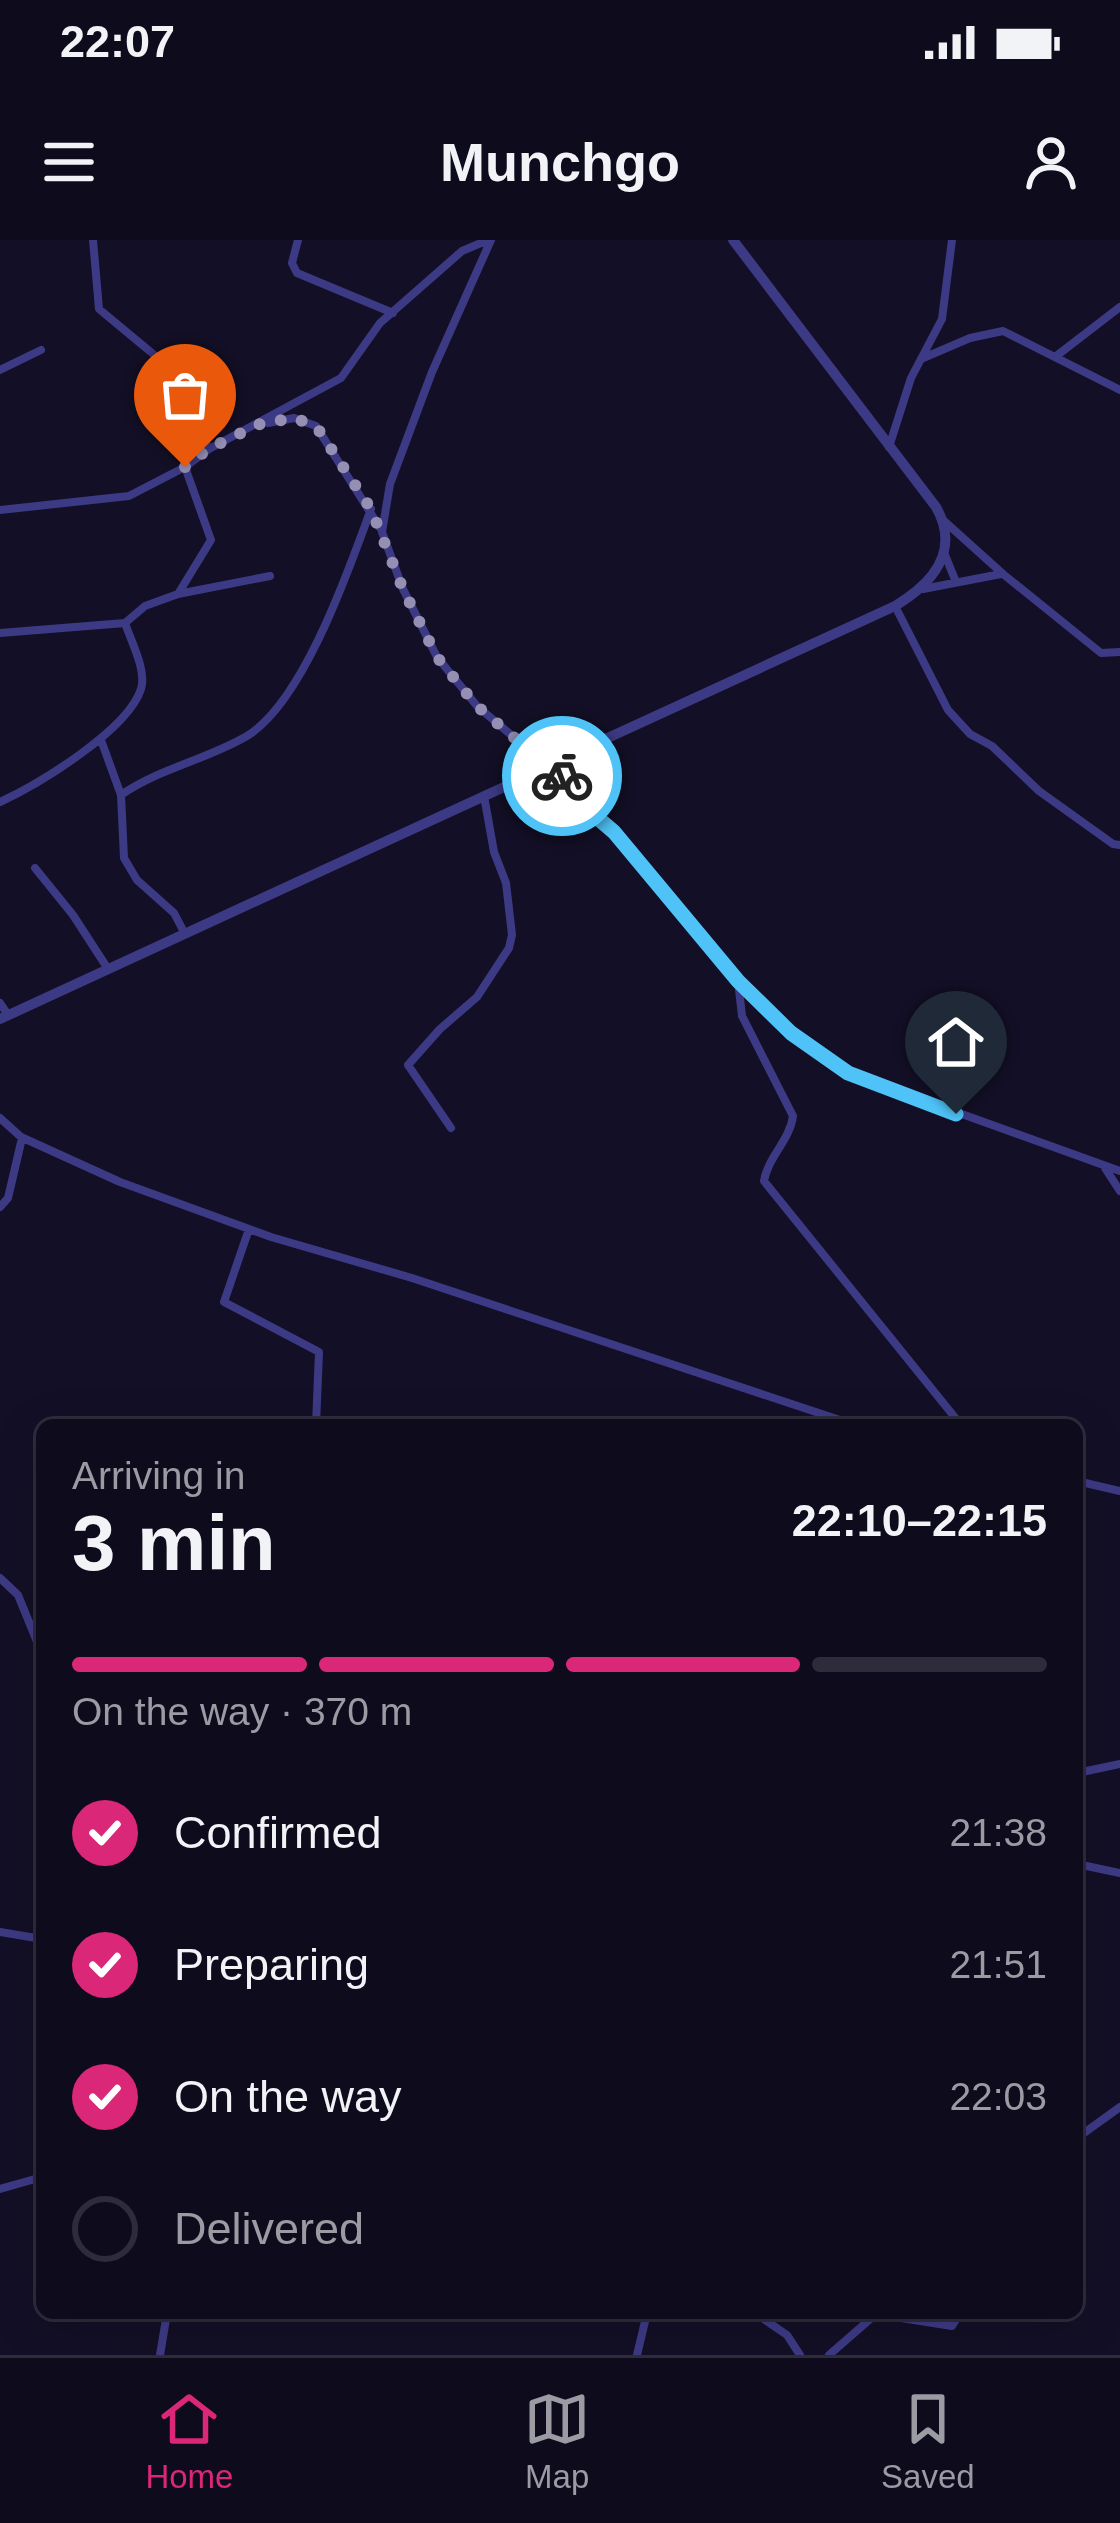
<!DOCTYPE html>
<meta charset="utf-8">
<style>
body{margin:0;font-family:Helvetica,sans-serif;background:#171425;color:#f1f3f6;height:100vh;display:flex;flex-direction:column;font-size:45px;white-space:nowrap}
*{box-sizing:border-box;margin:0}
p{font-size:39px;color:#9b9ba3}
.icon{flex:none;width:66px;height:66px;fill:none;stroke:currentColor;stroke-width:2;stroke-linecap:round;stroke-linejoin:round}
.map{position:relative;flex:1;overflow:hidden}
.drawer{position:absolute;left:36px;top:1179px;width:1047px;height:900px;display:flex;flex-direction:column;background:#0e0b1c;border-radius:18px;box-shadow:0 12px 48px #0002,0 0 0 3px #2e2b3b}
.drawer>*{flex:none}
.pin{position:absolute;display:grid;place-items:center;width:102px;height:102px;color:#fff;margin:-123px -51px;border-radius:50% 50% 50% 0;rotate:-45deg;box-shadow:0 0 12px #0007}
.pin .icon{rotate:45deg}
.courier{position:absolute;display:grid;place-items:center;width:120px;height:120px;margin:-60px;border:9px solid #4fc3f7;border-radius:50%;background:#fff;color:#222;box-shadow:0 3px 15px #0007}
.headline em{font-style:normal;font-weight:600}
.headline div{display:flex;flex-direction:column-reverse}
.headline{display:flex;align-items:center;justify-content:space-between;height:204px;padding:0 36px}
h1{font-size:78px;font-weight:600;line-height:90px}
.bar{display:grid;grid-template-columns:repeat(4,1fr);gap:18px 12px;align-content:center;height:144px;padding:0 36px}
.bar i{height:15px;border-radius:9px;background:#2e2b3b}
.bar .active{background:#db2777}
.bar p{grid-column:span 4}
ol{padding:0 36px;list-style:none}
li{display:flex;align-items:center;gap:36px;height:132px}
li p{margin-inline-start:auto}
li .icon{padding:12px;border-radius:50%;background:#db2777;color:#fff;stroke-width:4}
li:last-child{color:#9b9ba3}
li i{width:66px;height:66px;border:6px solid #2e2b3b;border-radius:50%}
.status{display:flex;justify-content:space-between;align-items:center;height:84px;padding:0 60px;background:#0e0b1c;direction:ltr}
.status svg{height:33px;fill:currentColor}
header{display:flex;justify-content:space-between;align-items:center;height:156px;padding:0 36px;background:#0e0b1c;font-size:54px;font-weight:600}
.dock{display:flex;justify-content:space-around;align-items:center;height:168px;border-top:3px solid #2e2b3b;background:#0e0b1c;font-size:33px;color:#9b9ba3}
.dock a{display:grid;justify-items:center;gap:6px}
.dock .active{color:#db2777}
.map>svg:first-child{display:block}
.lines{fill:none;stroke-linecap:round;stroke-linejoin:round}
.minor{stroke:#3d3a85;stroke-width:8}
.tertiary{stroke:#3d3a85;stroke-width:10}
.done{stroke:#948fb3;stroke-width:12;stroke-dasharray:0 21.6}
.route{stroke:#4fc3f7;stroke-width:15}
</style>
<div class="status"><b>22:07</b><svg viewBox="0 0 49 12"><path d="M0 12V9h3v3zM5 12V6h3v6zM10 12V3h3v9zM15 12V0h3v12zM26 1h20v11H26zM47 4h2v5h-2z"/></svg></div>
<header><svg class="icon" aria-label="menu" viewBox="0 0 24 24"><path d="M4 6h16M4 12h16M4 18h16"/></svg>Munchgo<svg class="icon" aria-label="person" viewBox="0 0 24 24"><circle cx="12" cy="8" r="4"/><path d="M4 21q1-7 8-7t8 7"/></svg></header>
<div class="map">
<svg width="1120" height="2115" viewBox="0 0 1120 2115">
<rect width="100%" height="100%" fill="#130f26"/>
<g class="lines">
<path class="minor" d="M 93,0 L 99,69 L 164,123 L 209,209
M 298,0 L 292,23 L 297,33 L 393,73
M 491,0 L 432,132 L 390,244 L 382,292 L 403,349 L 437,417 L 477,466 L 536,516
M 1055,117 L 1120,67
M 921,119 L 970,98 L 1003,91 L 1120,150
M 0,130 L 41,110
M 268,183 L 294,178 L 316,186 L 380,288
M 889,207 L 911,138 L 942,79 L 952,0
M 0,270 L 129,256 L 185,227 L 209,209 L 341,138 L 380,83 L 462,11 L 488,0
M 943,280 L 1003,334 L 1101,413 L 1120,412
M 945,315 L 956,342
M 923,349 L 1001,334
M 178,354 L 211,300 L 185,227
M 895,366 L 948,470 L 970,494 L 992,506 L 1039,551 L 1113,604 L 1120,605
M 0,393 L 125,383 L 145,366 L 178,354 L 270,336
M 101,500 L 121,555 L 124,618 L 137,640 L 174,673 L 185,694
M 559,545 L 614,592 L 738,741 L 791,793 L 848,833 L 1120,931
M 121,555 C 160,528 206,520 247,496 C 303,462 348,332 371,269
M 0,562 C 39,544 128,490 141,449 C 147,431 131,401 125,383
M 35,628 L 73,675 L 108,729
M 738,741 L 742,776 L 793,876 C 790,900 768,917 764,941 L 961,1185
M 0,763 L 8,775
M 0,878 L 21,897 L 120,942 L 271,997 L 412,1038 L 855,1185
M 451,888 L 408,825 L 440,789 L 477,757 L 509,708 L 512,695 L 506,643 L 494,612 L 484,556
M 1105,928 L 1120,951
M 0,967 L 8,958 L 22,898
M 249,989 L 224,1062 L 319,1112 L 316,1185
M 1077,1241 L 1120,1251
M 0,1338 L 18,1355 L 42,1414
M 1077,1576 L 1082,1532 L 1120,1524
M 1077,1624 L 1120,1633
M 0,1692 L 42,1699
M 1077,1898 L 1120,1867
M 0,1949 L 42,1937
M 273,2073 L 318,2073
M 755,2073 L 787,2095 L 800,2115
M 160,2115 L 167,2073
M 637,2115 L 647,2073
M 829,2115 L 876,2074 L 952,2086 L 960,2073"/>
<path class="tertiary" d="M 547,509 L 564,518 L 559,545 L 555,540 L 532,534 L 536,516 Z
M 564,518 L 895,366 C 932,344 961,311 936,267 L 733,0
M 0,779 L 532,534"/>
</g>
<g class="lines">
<path class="done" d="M 185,227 L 208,209 L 260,184 L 294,178 L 316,186 L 371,269 L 403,349 L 437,417 L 477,466 L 536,516 L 547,509 L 560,513 L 566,524 L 562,536"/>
<path class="route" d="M 562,536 L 559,545 L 614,592 L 738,741 L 791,793 L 848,833 L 956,874"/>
</g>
</svg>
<div class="pin" style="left:185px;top:227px;background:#ea580c"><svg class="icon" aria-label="bag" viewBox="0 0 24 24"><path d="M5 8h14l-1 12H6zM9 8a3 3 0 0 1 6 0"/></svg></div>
<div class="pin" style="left:956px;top:874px;background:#1f2937"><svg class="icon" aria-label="home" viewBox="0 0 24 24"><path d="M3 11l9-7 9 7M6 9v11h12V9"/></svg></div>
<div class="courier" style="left:562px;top:536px"><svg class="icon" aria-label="bike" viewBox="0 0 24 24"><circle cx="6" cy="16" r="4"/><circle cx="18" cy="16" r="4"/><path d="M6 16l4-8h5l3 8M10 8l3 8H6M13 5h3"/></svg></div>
<section class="drawer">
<div class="headline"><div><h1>3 min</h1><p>Arriving in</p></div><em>22:10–22:15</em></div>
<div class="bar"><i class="active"></i><i class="active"></i><i class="active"></i><i></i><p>On the way · 370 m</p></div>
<ol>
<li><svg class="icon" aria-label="check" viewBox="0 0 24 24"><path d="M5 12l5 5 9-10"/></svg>Confirmed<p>21:38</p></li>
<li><svg class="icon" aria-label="check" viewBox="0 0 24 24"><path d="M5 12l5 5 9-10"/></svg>Preparing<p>21:51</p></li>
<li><svg class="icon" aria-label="check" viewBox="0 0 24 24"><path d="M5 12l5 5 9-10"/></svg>On the way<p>22:03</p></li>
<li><i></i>Delivered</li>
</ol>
</section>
</div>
<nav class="dock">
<a class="active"><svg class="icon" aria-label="home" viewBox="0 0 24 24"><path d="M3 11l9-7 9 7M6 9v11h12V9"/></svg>Home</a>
<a><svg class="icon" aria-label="map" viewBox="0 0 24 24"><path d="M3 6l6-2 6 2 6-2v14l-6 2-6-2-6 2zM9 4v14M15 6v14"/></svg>Map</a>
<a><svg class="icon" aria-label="saved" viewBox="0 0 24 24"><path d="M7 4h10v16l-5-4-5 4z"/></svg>Saved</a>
</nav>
